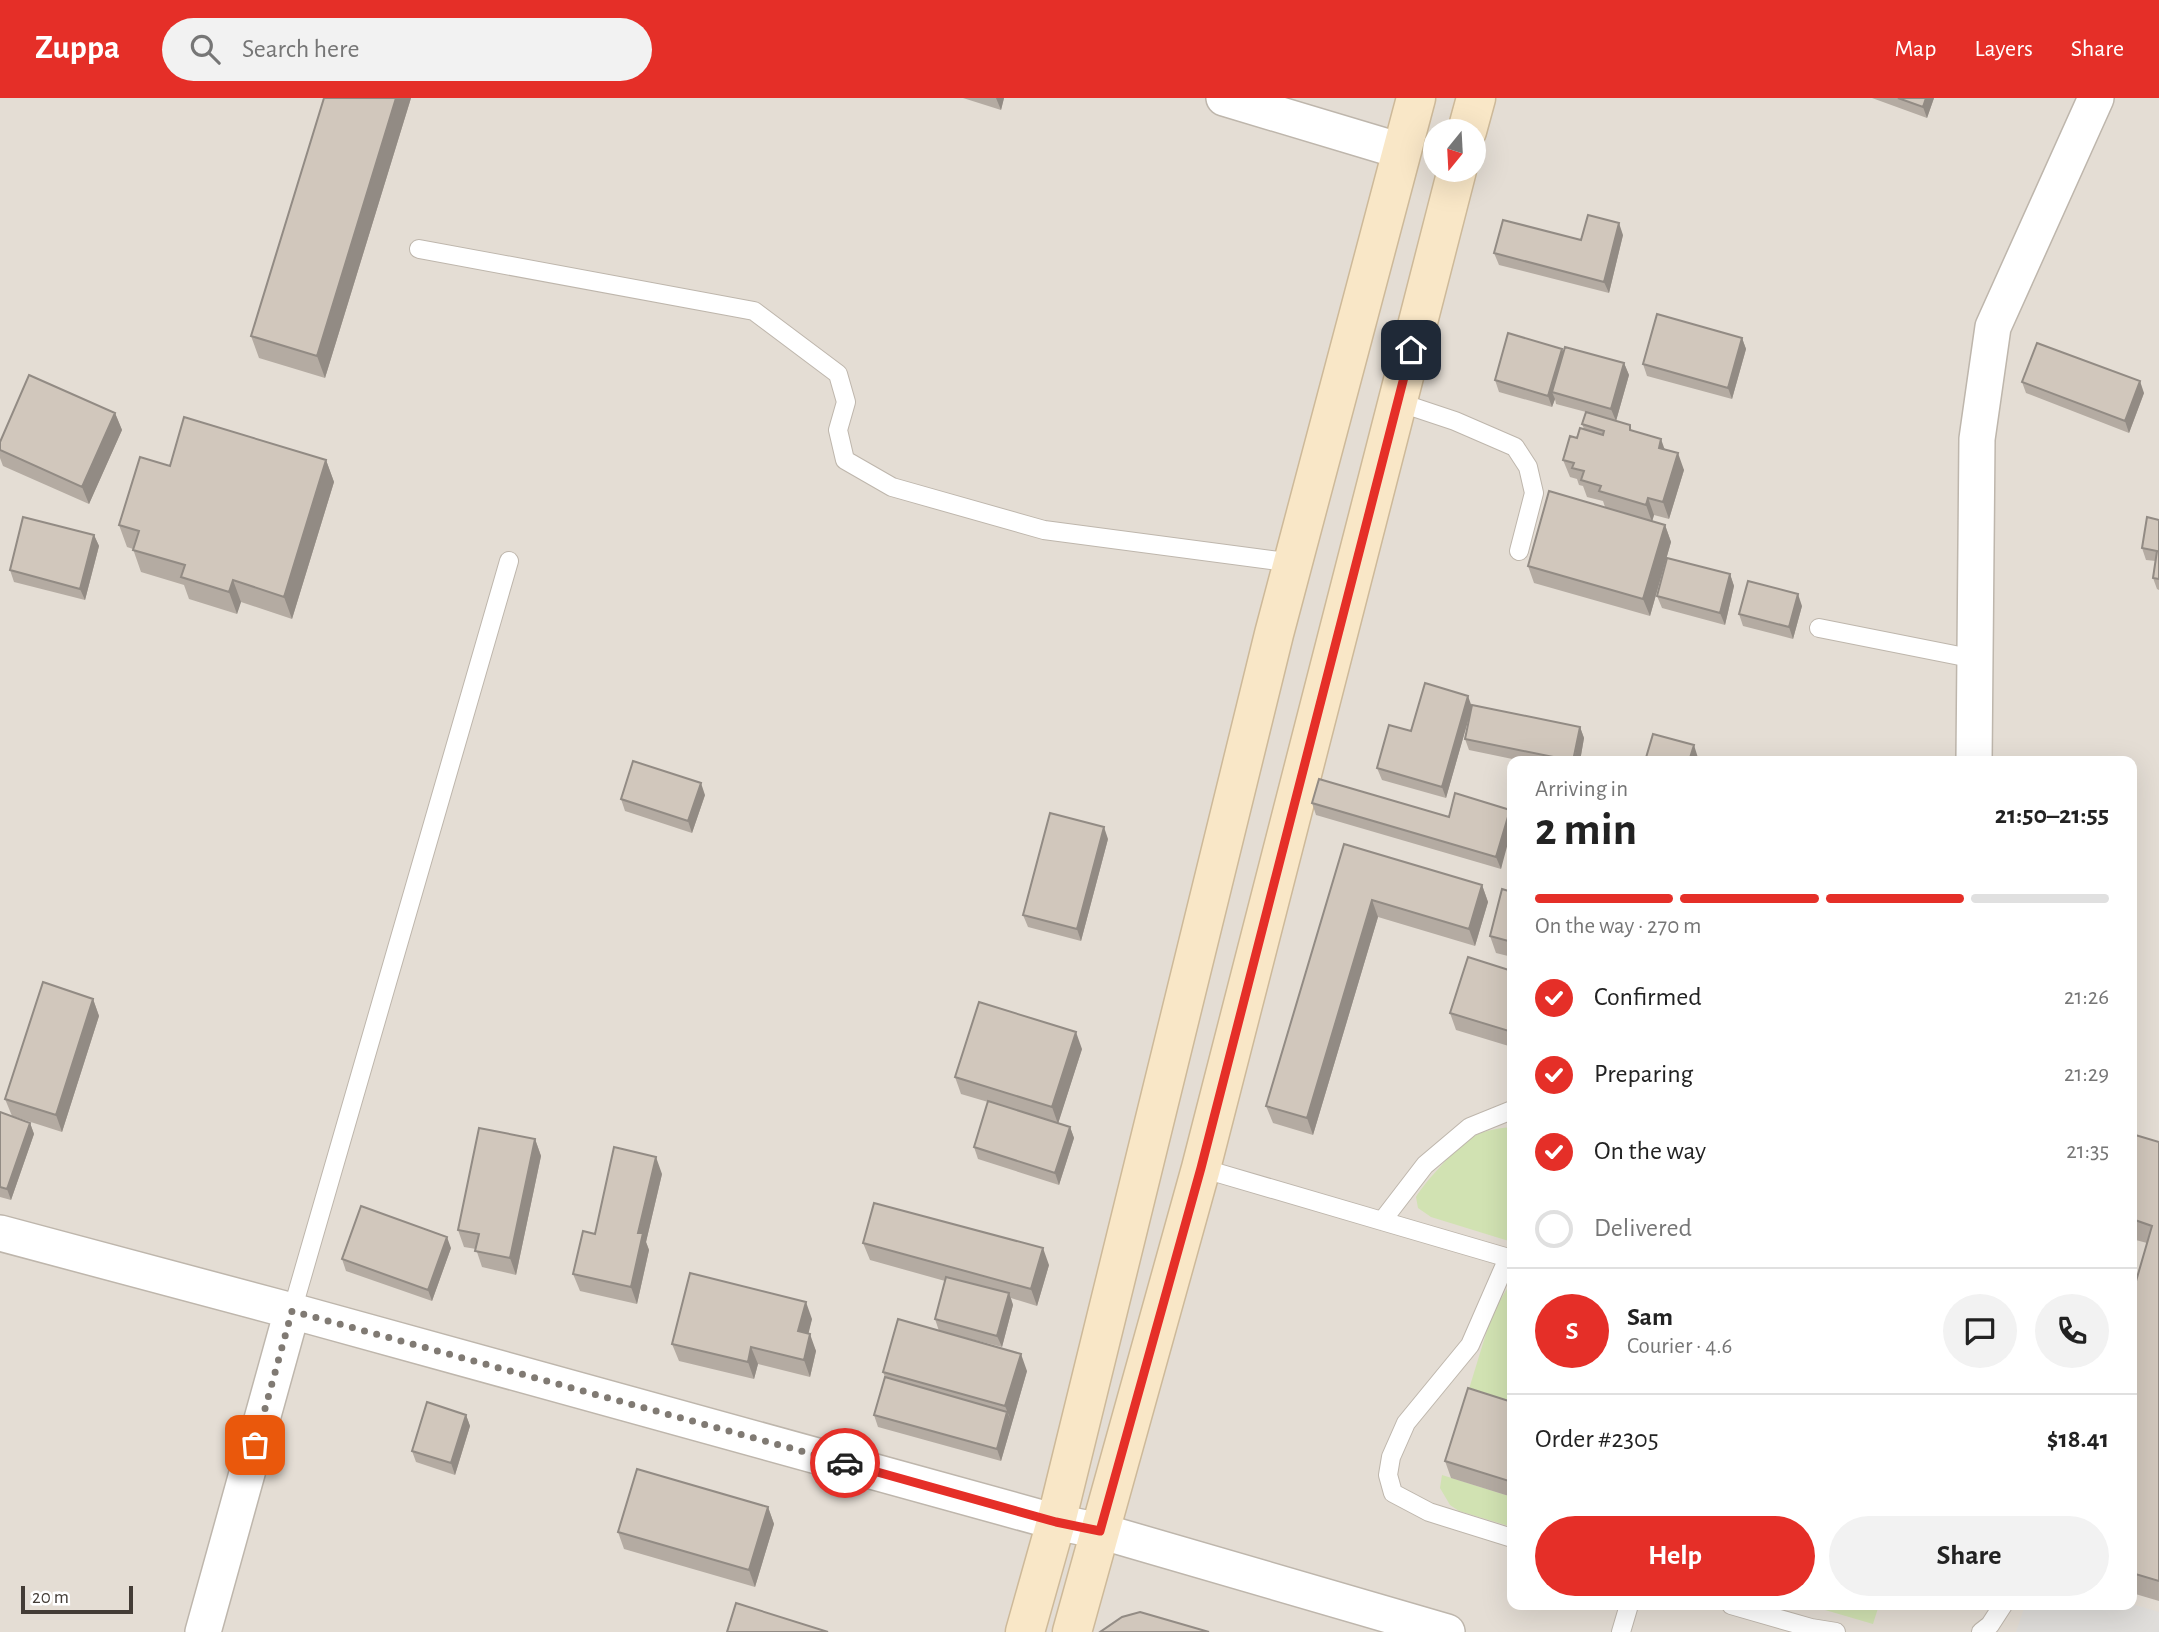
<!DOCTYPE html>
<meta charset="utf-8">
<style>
body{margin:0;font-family:"Alegreya Sans",sans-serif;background:#f2f2f2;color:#222;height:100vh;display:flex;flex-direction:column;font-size:26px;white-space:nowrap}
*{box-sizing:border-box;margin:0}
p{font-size:23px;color:#767676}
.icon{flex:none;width:38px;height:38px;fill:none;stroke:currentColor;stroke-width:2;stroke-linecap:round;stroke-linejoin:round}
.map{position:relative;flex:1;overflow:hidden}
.panel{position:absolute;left:1507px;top:658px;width:630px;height:854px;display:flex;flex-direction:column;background:#fff;border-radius:14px;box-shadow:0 7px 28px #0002}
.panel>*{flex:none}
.needle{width:46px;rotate:198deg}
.tools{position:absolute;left:1423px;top:21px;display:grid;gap:14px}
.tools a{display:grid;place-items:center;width:63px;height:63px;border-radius:50%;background:#fff;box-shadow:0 7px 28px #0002;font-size:35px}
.scale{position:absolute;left:21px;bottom:18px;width:112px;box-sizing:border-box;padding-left:7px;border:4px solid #433c36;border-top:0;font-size:19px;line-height:24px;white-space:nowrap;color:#433c36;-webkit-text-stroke:5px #fff;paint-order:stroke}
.pin{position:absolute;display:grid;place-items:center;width:60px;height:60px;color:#fff;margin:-30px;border-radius:14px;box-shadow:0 4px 10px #0006}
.courier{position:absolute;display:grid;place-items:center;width:70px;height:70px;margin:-35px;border:5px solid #e52f28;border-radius:50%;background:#fff;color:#222;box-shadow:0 2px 9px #0007}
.head em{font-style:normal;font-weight:600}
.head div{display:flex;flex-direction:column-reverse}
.head{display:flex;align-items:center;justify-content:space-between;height:119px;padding:0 28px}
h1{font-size:46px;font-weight:600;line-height:52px}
.bar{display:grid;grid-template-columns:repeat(4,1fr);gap:10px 7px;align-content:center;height:84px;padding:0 28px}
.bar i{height:9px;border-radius:5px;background:#e0e0e0}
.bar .active{background:#e52f28}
.bar p{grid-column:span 4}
.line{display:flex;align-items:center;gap:18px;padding:0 28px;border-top:2px solid #e0e0e0}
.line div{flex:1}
.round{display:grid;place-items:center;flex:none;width:74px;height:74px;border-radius:37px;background:#f2f2f2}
ol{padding:0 28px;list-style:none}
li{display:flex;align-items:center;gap:21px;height:77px}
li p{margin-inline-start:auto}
li .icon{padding:7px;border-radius:50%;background:#e52f28;color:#fff;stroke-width:4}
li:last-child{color:#767676}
li i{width:38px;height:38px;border:4px solid #e0e0e0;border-radius:50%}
.cta{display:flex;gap:14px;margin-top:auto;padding:14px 28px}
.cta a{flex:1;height:80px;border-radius:42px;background:#e52f28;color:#fff;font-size:28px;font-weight:600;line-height:80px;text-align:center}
.cta a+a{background:#f2f2f2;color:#222}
header{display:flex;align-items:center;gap:42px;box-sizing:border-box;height:98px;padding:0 35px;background:#e52f28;color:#fff}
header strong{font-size:33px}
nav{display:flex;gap:38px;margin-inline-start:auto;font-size:24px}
.search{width:490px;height:63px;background:#f2f2f2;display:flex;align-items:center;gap:18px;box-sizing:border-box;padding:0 24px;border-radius:38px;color:#767676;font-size:26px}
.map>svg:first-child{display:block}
.residential{fill:#e4ddd4;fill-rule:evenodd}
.green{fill:#d1e2b2}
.parking{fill:#dfddda}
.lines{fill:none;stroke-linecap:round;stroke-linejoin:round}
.lane-casing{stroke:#beb6ac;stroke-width:20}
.street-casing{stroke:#beb6ac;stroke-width:38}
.secondary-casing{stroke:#cdb999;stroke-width:41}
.lane{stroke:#fff;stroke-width:18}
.street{stroke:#fff;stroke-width:35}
.secondary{stroke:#f9e7c7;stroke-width:38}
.wall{fill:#b4aba2}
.shaded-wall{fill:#928b84}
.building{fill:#d1c7bc;stroke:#928b84;stroke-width:2}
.done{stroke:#807a73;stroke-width:7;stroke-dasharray:0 12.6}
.route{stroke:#e52f28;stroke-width:9}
</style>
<header>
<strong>Zuppa</strong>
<div class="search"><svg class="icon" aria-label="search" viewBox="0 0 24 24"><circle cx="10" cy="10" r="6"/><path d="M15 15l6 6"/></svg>Search here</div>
<nav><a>Map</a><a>Layers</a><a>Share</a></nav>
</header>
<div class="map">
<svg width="2159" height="1534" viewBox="0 0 2159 1534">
<rect width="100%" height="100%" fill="#f1ece5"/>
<path class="residential" d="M 0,0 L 2159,0 L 2159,1534 L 0,1534 ZM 1435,33 L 1474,33 L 1474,72 L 1435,72 ZM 1512,663 L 2132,663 L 2132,1507 L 1512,1507 Z"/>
<path class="green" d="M 1512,1029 L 1512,1144 L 1431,1119 L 1418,1110 L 1416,1099 C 1424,1085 1460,1045 1474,1038 C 1486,1032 1499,1030 1512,1029 Z
M 1512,1188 L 1512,1319 L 1465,1304 L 1492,1216 L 1508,1189 Z
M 1442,1377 L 1512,1399 L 1512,1429 L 1459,1413 L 1450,1407 L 1440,1390 Z
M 1808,1507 L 1879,1507 L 1873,1526 Z"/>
<path class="parking" d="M 2132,1506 L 2159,1514 L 2159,1534 L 2016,1534 L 2025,1507 Z"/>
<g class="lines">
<g class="lane-casing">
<path id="lane" d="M 419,151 L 754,213 L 838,276 L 846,304 L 838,332 L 845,362 L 892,389 L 1044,432 L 1294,465
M 1398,304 L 1455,323 L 1515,349 L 1528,369 L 1534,395 L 1519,453
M 1819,530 L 1975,561
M 1201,1070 L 1382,1123 L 1425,1067 L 1470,1029 L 1512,1012
M 1382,1123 L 1512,1161
M 1508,1160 L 1470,1247 L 1406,1325 L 1391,1359 L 1388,1377 L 1393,1395 L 1429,1414 L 1512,1440
M 292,1213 L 509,463
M 1731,1507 L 1811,1530 L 1836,1534
M 1621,1534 L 1629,1507
M 1981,1534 L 1990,1527 L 2003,1507"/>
</g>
<g class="street-casing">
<path id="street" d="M 1224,0 L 1401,53
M 1974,663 L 1977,341 L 1993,229 L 2096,0
M 0,1135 L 292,1213 L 1056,1424 L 1100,1433 L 1447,1534
M 203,1534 L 292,1213"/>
</g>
<g class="secondary-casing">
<path id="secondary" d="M 1467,33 L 1476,0
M 1025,1534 L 1056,1424 L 1274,536 L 1416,0
M 1072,1534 L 1201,1070 L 1457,72"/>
</g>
<use href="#lane" class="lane"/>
<use href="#street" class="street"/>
<use href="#secondary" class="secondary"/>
</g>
<path class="wall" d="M 324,0 L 411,0 L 325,280 L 259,260 L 251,238 Z
M 963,0 L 1004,0 L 1001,12 Z
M 1872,0 L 1934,0 L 1927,20 Z
M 1623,137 L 1609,195 L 1499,167 L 1494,155 Z
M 1742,240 L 1746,251 L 1732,301 L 1647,278 L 1643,266 Z
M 1563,256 L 1624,265 L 1629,277 L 1616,323 L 1665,351 L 1684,372 L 1669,421 L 1654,417 L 1652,423 L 1665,427 L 1671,444 L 1650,518 L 1534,485 L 1528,468 L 1605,409 L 1603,403 L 1587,399 L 1583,388 L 1579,387 L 1577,381 L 1570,379 L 1563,362 L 1584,331 L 1582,326 L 1586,314 L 1556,306 L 1555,301 L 1552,309 L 1499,294 L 1495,282 Z
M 2022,284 L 2144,295 L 2129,335 L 2026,295 Z
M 115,315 L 122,332 L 89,406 L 3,368 L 0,360 L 0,344 Z
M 326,362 L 334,384 L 292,521 L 241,504 L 237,516 L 189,501 L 184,487 L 141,474 L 133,451 L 127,449 L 119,427 L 170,368 Z
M 2159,422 L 2159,492 L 2157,491 L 2153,480 L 2156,463 L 2146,462 L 2142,450 Z
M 94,437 L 99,448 L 85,502 L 14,484 L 10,472 Z
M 1730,476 L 1734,488 L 1725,527 L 1662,510 L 1657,498 Z
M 1802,508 L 1793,541 L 1743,528 L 1739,516 Z
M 1472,608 L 1580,629 L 1584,640 L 1580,663 L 1522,663 L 1469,652 L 1465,641 L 1469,619 L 1446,700 L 1382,682 L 1377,670 Z
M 705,697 L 692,735 L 625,713 L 621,701 Z
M 1312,705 L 1449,719 L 1510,712 L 1501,771 L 1316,717 Z
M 1108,741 L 1081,843 L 1028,829 L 1023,817 Z
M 1344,746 L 1482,787 L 1488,804 L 1475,848 L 1378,819 L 1313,1037 L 1273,1025 L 1266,1008 Z
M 1512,794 L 1512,859 L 1496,855 L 1490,838 Z
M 1512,873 L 1512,949 L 1456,932 L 1450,915 Z
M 93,901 L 99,918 L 62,1034 L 12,1018 L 5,1001 Z
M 1082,951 L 1058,1025 L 1070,1029 L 1074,1040 L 1059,1087 L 978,1061 L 974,1049 L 988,1004 L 961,996 L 955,979 Z
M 0,1014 L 30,1025 L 34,1036 L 11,1102 L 0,1099 Z
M 2132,1036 L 2159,1044 L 2159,1503 L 2132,1495 L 2132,1197 L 2147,1145 L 2132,1141 Z
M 535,1041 L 541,1058 L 516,1177 L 482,1169 L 476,1151 L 464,1149 L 458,1132 Z
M 662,1076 L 646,1144 L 649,1152 L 637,1206 L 580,1193 L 573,1176 L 595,1136 Z
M 863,1145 L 1049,1167 L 1037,1208 L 1011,1200 L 1013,1207 L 1002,1249 L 939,1233 L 935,1221 L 945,1183 L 870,1162 Z
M 451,1150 L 432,1203 L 346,1173 L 342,1161 Z
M 812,1221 L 808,1235 L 816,1253 L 810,1279 L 758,1266 L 754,1281 L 679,1263 L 672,1246 Z
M 1027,1273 L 1001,1363 L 878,1329 L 874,1317 L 885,1279 L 883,1274 Z
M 1512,1304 L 1512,1399 L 1451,1380 L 1445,1363 Z
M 466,1317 L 470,1328 L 455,1377 L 416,1364 L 412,1353 Z
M 768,1409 L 774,1426 L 755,1489 L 624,1451 L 618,1434 Z"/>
<path class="shaded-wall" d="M 396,0 L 411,0 L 325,280 L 317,258 Z
M 996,0 L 1004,0 L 1001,12 Z
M 1926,0 L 1934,0 L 1927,20 L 1923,9 Z
M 1619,125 L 1623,137 L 1609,195 L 1604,184 Z
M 1742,240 L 1746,251 L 1732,301 L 1728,290 Z
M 1562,251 L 1566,262 L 1552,294 L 1555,301 L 1552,309 L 1548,298 Z
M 1624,265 L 1629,277 L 1616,323 L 1611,311 Z
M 2140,283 L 2144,295 L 2129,335 L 2125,323 Z
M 115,315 L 122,332 L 89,406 L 82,389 Z
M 1661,341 L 1667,358 L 1659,350 Z
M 1678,355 L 1684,372 L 1669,421 L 1663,404 Z
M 326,362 L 334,384 L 292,521 L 284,499 Z
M 1648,400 L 1654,417 L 1652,424 L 1646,407 Z
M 1665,427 L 1671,444 L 1650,518 L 1643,501 Z
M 94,437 L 99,448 L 85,502 L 80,491 Z
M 1730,476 L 1734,488 L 1725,527 L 1720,515 Z
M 233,482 L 241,504 L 237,516 L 229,494 Z
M 1798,496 L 1802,508 L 1793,541 L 1789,529 Z
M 1468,598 L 1472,609 L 1446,700 L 1442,689 Z
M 1580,629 L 1584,640 L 1580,663 L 1574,663 Z
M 1694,647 L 1699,663 L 1689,663 Z
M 701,685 L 705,697 L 692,735 L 688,723 Z
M 1510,712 L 1512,718 L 1512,730 L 1501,771 L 1496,759 Z
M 1104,729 L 1108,741 L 1081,843 L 1077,831 Z
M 1482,787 L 1488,804 L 1475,848 L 1469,831 Z
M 1372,802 L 1378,819 L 1313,1037 L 1307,1020 Z
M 93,901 L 99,918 L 62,1034 L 56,1017 Z
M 1076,934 L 1082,951 L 1058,1026 L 1052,1009 Z
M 30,1025 L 34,1036 L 11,1102 L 7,1091 Z
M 1070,1029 L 1074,1040 L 1059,1087 L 1055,1075 Z
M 535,1041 L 541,1058 L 516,1177 L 510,1160 Z
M 656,1059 L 662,1076 L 646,1144 L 649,1152 L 637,1206 L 631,1189 L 638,1135 Z
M 447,1139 L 451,1150 L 432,1203 L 428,1192 Z
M 1043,1150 L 1049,1167 L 1037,1208 L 1031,1191 Z
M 1009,1195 L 1013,1207 L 1002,1249 L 997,1238 Z
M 806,1204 L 812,1221 L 805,1250 L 798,1233 Z
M 810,1236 L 816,1253 L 810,1279 L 804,1262 Z
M 751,1249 L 758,1266 L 754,1281 L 748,1264 Z
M 1021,1256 L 1027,1273 L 1012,1325 L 1005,1308 Z
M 1007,1314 L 1012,1325 L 1001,1363 L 997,1351 Z
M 466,1317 L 470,1328 L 455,1377 L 451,1365 Z
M 768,1409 L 774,1426 L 755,1489 L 749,1472 Z"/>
<path class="building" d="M 324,0 L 396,0 L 317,258 L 251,238 Z
M 1898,0 L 1926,0 L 1923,9 Z
M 1588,117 L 1619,125 L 1604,184 L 1494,155 L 1503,122 L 1581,142 Z
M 1657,216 L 1742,240 L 1728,290 L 1643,266 Z
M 1508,235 L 1562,251 L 1548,298 L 1495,282 Z
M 2037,245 L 2140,283 L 2125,323 L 2022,284 Z
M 1565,249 L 1624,265 L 1611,311 L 1552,294 Z
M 29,277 L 115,315 L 82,389 L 0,352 L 0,344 Z
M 1586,314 L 1630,327 L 1630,332 L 1661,341 L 1659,350 L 1678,355 L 1663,404 L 1648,400 L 1646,407 L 1599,393 L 1601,388 L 1581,382 L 1584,373 L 1572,370 L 1574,365 L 1563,362 L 1570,338 L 1577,340 L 1580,330 L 1603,337 L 1604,333 L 1582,326 Z
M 184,319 L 326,362 L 284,499 L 233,482 L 229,494 L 181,479 L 185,467 L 133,452 L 139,433 L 119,427 L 140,359 L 170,368 Z
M 1549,393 L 1665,427 L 1643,501 L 1528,468 Z
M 23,419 L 94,437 L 80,491 L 10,472 Z
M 2147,419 L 2159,422 L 2159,481 L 2153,480 L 2157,453 L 2142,450 Z
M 1667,460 L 1730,476 L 1720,515 L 1657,498 Z
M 1748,483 L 1798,496 L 1789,529 L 1739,516 Z
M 1425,585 L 1468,598 L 1442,689 L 1377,670 L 1389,627 L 1411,633 Z
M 1472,607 L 1580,629 L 1573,663 L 1465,641 Z
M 1653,636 L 1694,647 L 1689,663 L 1645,663 Z
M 633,663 L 701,685 L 688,723 L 621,701 Z
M 1319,681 L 1449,719 L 1455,695 L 1510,712 L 1496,759 L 1312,705 Z
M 1050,715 L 1104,729 L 1077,831 L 1023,817 Z
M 1344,746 L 1482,787 L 1469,831 L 1372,802 L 1307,1020 L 1266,1008 Z
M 1502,791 L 1512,794 L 1512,844 L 1490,838 Z
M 1468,859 L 1512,873 L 1512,934 L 1450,915 Z
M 43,884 L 93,901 L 56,1017 L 5,1001 Z
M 979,904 L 1076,934 L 1052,1009 L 955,979 Z
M 988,1003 L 1070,1029 L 1055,1075 L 974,1049 Z
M 0,1014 L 30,1025 L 7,1091 L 0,1089 Z
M 479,1030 L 535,1041 L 510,1160 L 475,1153 L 479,1136 L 458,1132 Z
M 2132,1036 L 2159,1044 L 2159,1483 L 2132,1475 L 2132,1197 L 2152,1128 L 2132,1121 Z
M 614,1049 L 656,1059 L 638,1135 L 643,1135 L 631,1189 L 573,1176 L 583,1133 L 595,1136 Z
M 874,1105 L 1043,1150 L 1031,1191 L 863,1145 Z
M 361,1108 L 447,1139 L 428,1192 L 342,1161 Z
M 690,1175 L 806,1204 L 798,1233 L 810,1236 L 804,1262 L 751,1249 L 748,1264 L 672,1246 Z
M 946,1179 L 1009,1195 L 997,1238 L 935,1221 Z
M 898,1221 L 1021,1256 L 1005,1308 L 883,1274 Z
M 885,1279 L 1007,1314 L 997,1351 L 874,1317 Z
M 1468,1290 L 1512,1304 L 1512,1384 L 1445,1363 Z
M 427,1304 L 466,1317 L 451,1365 L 412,1353 Z
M 637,1371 L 768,1409 L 749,1472 L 618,1434 Z
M 736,1505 L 828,1534 L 727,1534 Z
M 1140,1514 L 1209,1534 L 1100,1534 L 1122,1519 Z"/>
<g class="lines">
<path class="done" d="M 255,1347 L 292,1213 L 845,1365"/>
<path class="route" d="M 845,1365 L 1056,1424 L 1100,1433 L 1201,1070 L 1411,252"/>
</g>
</svg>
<div class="tools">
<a><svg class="needle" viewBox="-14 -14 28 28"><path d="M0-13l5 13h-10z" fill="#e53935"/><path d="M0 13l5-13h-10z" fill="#767676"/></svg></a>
</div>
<div class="scale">20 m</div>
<div class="pin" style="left:255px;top:1347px;background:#ea580c"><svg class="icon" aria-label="bag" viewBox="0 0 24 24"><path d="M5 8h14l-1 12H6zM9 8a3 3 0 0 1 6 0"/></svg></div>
<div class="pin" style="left:1411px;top:252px;background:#1f2937"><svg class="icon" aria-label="home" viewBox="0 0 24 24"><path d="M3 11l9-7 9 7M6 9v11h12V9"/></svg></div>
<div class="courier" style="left:845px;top:1365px"><svg class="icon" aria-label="car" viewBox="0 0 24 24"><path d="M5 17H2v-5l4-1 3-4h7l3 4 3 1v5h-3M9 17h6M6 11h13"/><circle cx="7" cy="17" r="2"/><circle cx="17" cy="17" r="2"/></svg></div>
<section class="panel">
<div class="head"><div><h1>2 min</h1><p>Arriving in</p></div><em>21:50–21:55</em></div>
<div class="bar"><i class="active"></i><i class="active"></i><i class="active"></i><i></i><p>On the way · 270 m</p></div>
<ol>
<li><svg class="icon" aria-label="check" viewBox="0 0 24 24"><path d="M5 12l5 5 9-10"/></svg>Confirmed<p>21:26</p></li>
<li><svg class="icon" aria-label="check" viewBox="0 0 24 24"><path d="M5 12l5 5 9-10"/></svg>Preparing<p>21:29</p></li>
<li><svg class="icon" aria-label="check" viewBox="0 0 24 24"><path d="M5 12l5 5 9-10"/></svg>On the way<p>21:35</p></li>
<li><i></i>Delivered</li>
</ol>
<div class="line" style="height:126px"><b class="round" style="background:#e52f28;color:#fff">S</b><div><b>Sam</b><p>Courier · 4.6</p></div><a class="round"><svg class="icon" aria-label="chat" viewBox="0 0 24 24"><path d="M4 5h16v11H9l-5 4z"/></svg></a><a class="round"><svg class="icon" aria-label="phone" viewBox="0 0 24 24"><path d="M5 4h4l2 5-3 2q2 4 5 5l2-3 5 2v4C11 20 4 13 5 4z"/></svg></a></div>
<div class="line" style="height:91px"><div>Order #2305</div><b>$18.41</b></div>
<div class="cta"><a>Help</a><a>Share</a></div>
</section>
</div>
